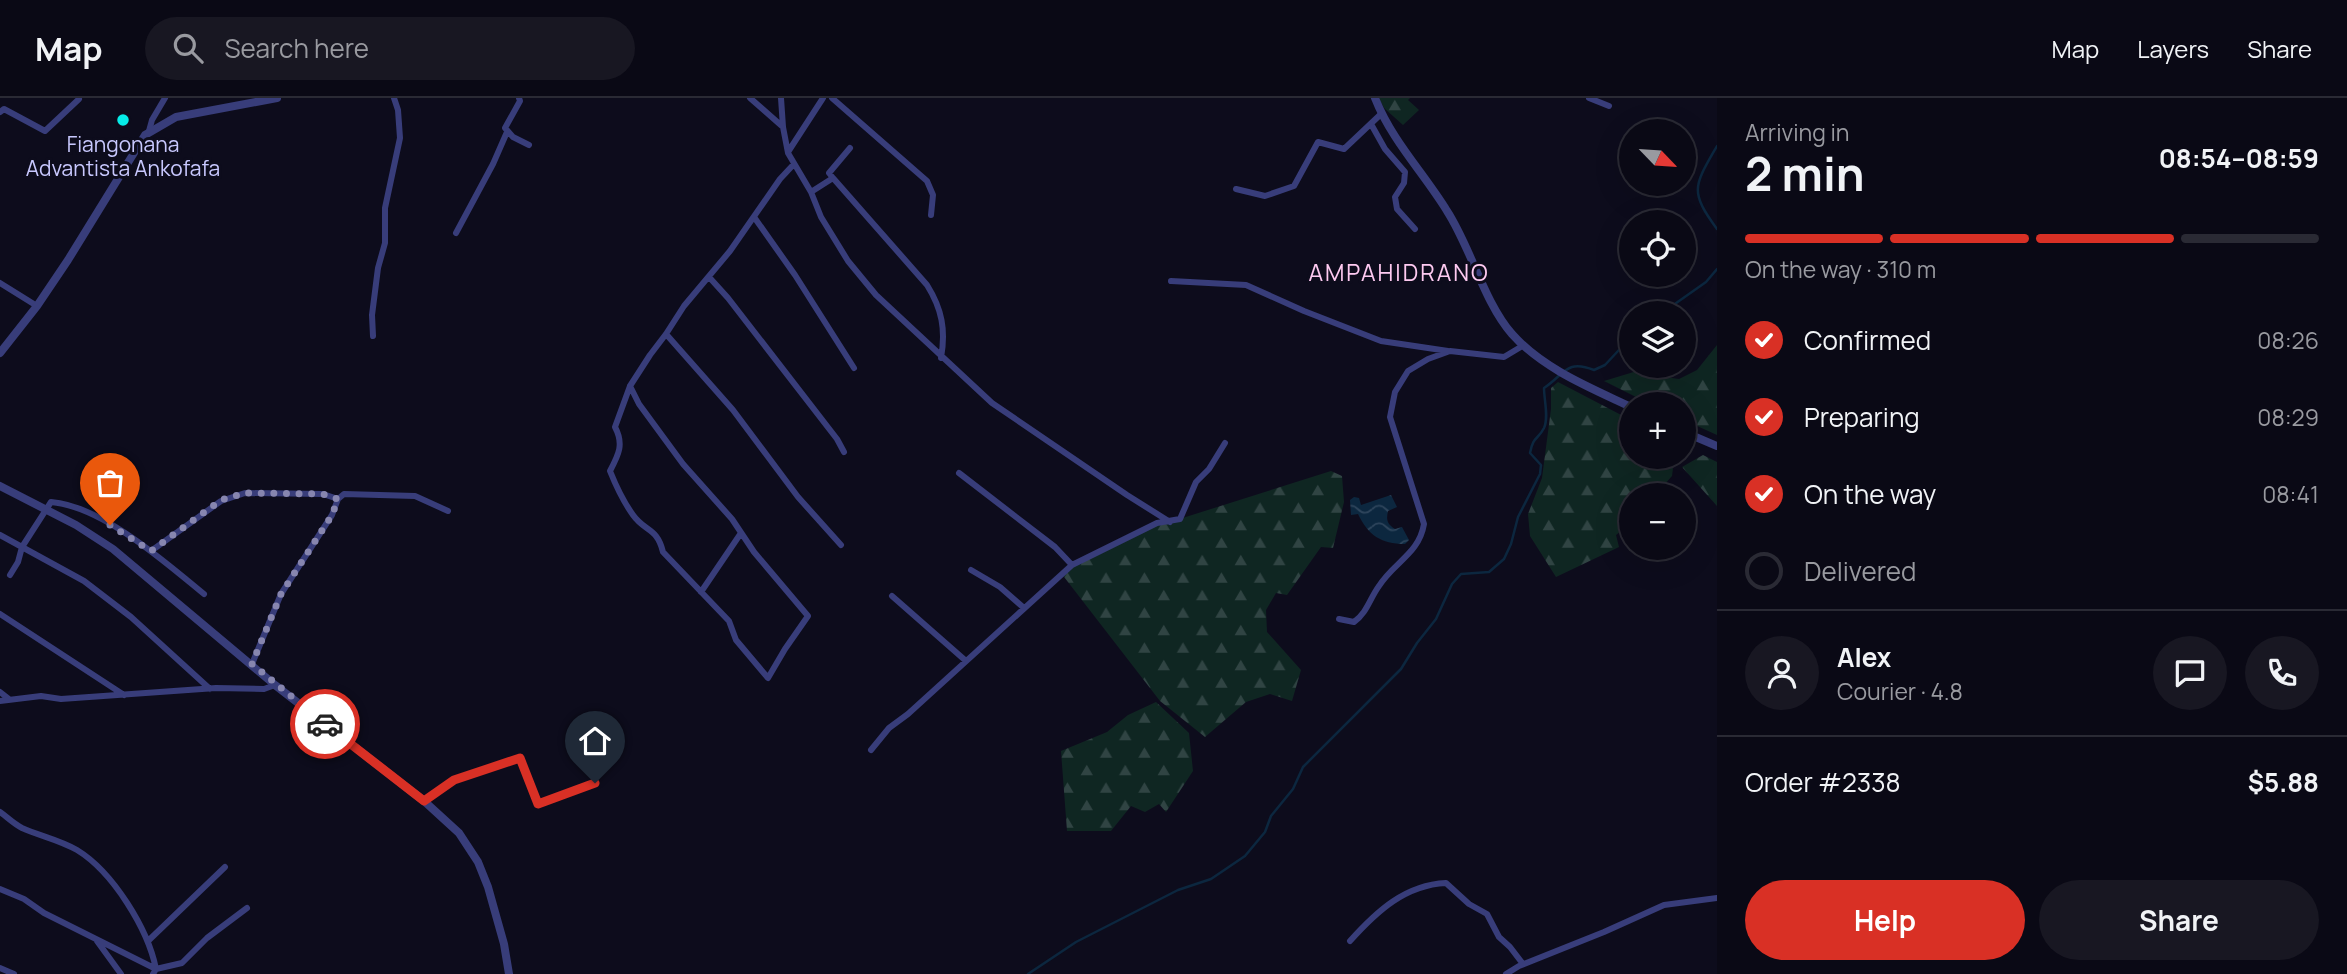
<!DOCTYPE html>
<meta charset="utf-8">
<style>
body{margin:0;font-family:Manrope,sans-serif;background:#181722;color:#f1f3f6;height:100vh;display:flex;flex-direction:column;font-size:26px;white-space:nowrap}
*{box-sizing:border-box;margin:0}
p{font-size:23px;color:#999aa0}
.icon{flex:none;width:38px;height:38px;fill:none;stroke:currentColor;stroke-width:2;stroke-linecap:round;stroke-linejoin:round}
.map{position:relative;flex:1;overflow:hidden}
.sheet{display:flex;flex-direction:column;background:#0a0915;width:630px}
.sheet>*{flex:none}
.needle{width:46px;rotate:115deg}
.controls{position:absolute;left:1619px;top:21px;display:grid;gap:14px}
.controls a{display:grid;place-items:center;width:77px;height:77px;border-radius:50%;background:#0a0915;box-shadow:0 7px 28px #0002,0 0 0 2px #2a2a34;font-size:35px}
.pin{position:absolute;display:grid;place-items:center;width:60px;height:60px;color:#fff;margin:-72px -30px;border-radius:50% 50% 50% 0;rotate:-45deg;box-shadow:0 0 7px #0007}
.pin .icon{rotate:45deg}
.courier{position:absolute;display:grid;place-items:center;width:70px;height:70px;margin:-35px;border:5px solid #d93025;border-radius:50%;background:#fff;color:#222;box-shadow:0 2px 9px #0007}
.head em{font-style:normal;font-weight:700}
.head div{display:flex;flex-direction:column-reverse}
.head{display:flex;align-items:center;justify-content:space-between;height:119px;padding:0 28px}
h1{font-size:46px;font-weight:700;line-height:52px}
.bar{display:grid;grid-template-columns:repeat(4,1fr);gap:10px 7px;align-content:center;height:84px;padding:0 28px}
.bar i{height:9px;border-radius:5px;background:#2a2a34}
.bar .selected{background:#d93025}
.bar p{grid-column:span 4}
.line{display:flex;align-items:center;gap:18px;padding:0 28px;border-top:2px solid #2a2a34}
.line div{flex:1}
.round{display:grid;place-items:center;flex:none;width:74px;height:74px;border-radius:37px;background:#181722}
ol{padding:0 28px;list-style:none}
li{display:flex;align-items:center;gap:21px;height:77px}
li p{margin-inline-start:auto}
li .icon{padding:7px;border-radius:50%;background:#d93025;color:#fff;stroke-width:4}
li:last-child{color:#999aa0}
li i{width:38px;height:38px;border:4px solid #2a2a34;border-radius:50%}
.cta{display:flex;gap:14px;margin-top:auto;padding:14px 28px}
.cta a{flex:1;height:80px;border-radius:42px;background:#d93025;color:#fff;font-size:28px;font-weight:700;line-height:80px;text-align:center}
.cta a+a{background:#181722;color:#f1f3f6}
header{display:flex;align-items:center;gap:42px;box-sizing:border-box;height:98px;padding:0 35px;background:#0a0915;border-bottom:2px solid #2a2a34}
header strong{font-size:33px}
nav{display:flex;gap:38px;margin-inline-start:auto;font-size:24px}
.search{width:490px;height:63px;background:#181722;display:flex;align-items:center;gap:18px;box-sizing:border-box;padding:0 24px;border-radius:38px;color:#999aa0;font-size:26px}
main{display:flex;flex:1;min-height:0}
.map>svg:first-child{display:block}
.forest{fill:url(#forest-firs)}
.water{fill:url(#water-waves)}
.lines{fill:none;stroke-linecap:round;stroke-linejoin:round}
.stream{stroke:#0c273f;stroke-width:2.5}
.minor{stroke:#383d7a;stroke-width:6}
.tertiary{stroke:#383d7a;stroke-width:8}
.done{stroke:#8786af;stroke-width:7;stroke-dasharray:0 12.6}
.route{stroke:#d93025;stroke-width:9}
.poi-dot{fill:#06ece8;stroke:#0d0c1c;stroke-width:2.5}
.labels{text-anchor:middle;dominant-baseline:central;stroke-width:6;stroke-linejoin:round;paint-order:stroke}
.poi-label{font-size:21px;fill:#c8c8fe;stroke:#0d0c1c}
.neighbourhood-label{font-size:23px;letter-spacing:2px;fill:#fecaf1;stroke:#0d0c1c}
</style>
<header>
<strong>Map</strong>
<div class="search"><svg class="icon" aria-label="search" viewBox="0 0 24 24"><circle cx="10" cy="10" r="6"/><path d="M15 15l6 6"/></svg>Search here</div>
<nav><a>Map</a><a>Layers</a><a>Share</a></nav>
</header>
<main>
<div class="map">
<svg width="1717" height="876" viewBox="0 0 1717 876">
<defs>
<pattern id="forest-firs" width="22" height="20" patternUnits="userSpaceOnUse" patternTransform="scale(1.75)"><rect width="22" height="20" fill="#0f2622"/><path d="M5 1l3.5 6h-7zM16 11l3.5 6h-7z" fill="#304443"/></pattern>
<pattern id="water-waves" width="16" height="10" patternUnits="userSpaceOnUse" patternTransform="scale(1.75)"><rect width="16" height="10" fill="#0c273f"/><path d="M0 5q4-4 8 0t8 0" fill="none" stroke="#2e455c"/></pattern>
</defs>
<rect width="100%" height="100%" fill="#0d0c1c"/>
<path class="forest" d="M 1379,0 L 1410,0 L 1408,2 L 1419,12 L 1403,27 L 1384,10 Z
M 1717,247 L 1717,337 L 1684,322 L 1684,306 L 1650,306 L 1604,283 L 1637,273 L 1651,277 L 1679,281 L 1697,272 Z
M 1558,284 L 1625,319 L 1622,326 L 1631,332 L 1631,359 L 1662,359 L 1673,370 L 1672,378 L 1655,397 L 1631,397 L 1631,425 L 1616,437 L 1619,449 L 1556,479 L 1530,438 L 1528,416 L 1542,380 L 1551,311 L 1551,290 Z
M 1703,357 L 1717,364 L 1717,408 L 1682,369 Z
M 1331,373 L 1342,378 L 1344,404 L 1333,450 L 1321,449 L 1287,497 L 1276,495 L 1266,512 L 1267,534 L 1301,572 L 1292,603 L 1270,596 L 1246,604 L 1205,639 L 1160,603 L 1061,475 L 1157,425 L 1170,424 Z
M 1156,604 L 1189,635 L 1193,673 L 1166,714 L 1159,706 L 1145,714 L 1131,708 L 1111,733 L 1067,733 L 1061,653 L 1107,634 L 1128,617 Z"/>
<path class="water" d="M 1391,397 L 1397,409 L 1388,413 C 1386,422 1387,426 1395,431 L 1402,429 L 1409,442 L 1405,446 C 1381,446 1368,437 1358,416 L 1351,417 L 1350,402 L 1354,399 L 1359,400 L 1361,407 Z"/>
<g class="lines">
<path class="stream" d="M 1717,48 C 1694,88 1689,93 1717,131
M 1662,215 L 1706,184 L 1717,171
M 1028,876 L 1076,844 L 1178,792 L 1211,781 L 1245,758 L 1265,734 L 1271,718 L 1293,691 L 1303,669 L 1401,571 L 1417,545 L 1436,521 L 1452,486 L 1461,476 L 1489,474 L 1504,461 L 1511,446 L 1518,419 L 1540,376 L 1541,367 L 1530,355 C 1533,338 1538,342 1544,330 C 1549,319 1544,302 1544,290 C 1565,276 1566,261 1594,272 L 1605,267 L 1631,239"/>
<path class="minor" d="M 519,0 L 520,3 L 505,30 L 513,39 L 529,47
M 750,0 L 783,29 L 788,55 L 811,94 L 821,119 L 848,163 L 876,197 L 992,305 L 1127,397 L 1170,424
M 781,0 L 783,29
M 832,0 L 927,83 L 933,97 L 931,117
M 1589,0 L 1609,8
M 0,14 L 4,11 L 45,33 L 79,1
M 1371,26 L 1385,51 L 1405,74 L 1404,85 L 1395,99 L 1397,111 L 1415,131
M 149,33 L 152,22 L 165,0
M 788,54 L 823,0
M 833,80 L 927,187 C 942,211 946,232 941,260
M 1236,91 L 1265,98 L 1294,88 L 1318,44 L 1344,51 L 1381,16
M 811,94 L 833,80 L 829,75 L 850,50
M 754,119 L 795,177 L 854,270
M 456,135 L 493,66 L 507,34
M 709,179 L 728,200 L 837,341 L 844,354
M 1171,183 L 1246,187 L 1304,213 L 1381,243 L 1448,253
M 0,185 L 37,208
M 666,236 L 733,312 L 798,399 L 841,447
M 373,238 L 372,217 L 378,170 L 385,145 L 385,110 L 400,40 L 398,12 L 394,0
M 630,288 L 639,306 L 683,366 L 732,421 L 754,454 L 808,518 L 785,551 L 768,580 L 736,542 L 729,523 L 663,454 C 657,429 645,434 633,417 C 623,403 616,388 610,373 C 619,356 624,346 615,329 L 630,288 L 650,257 L 666,236 L 684,208 L 730,153 L 780,81 L 794,66
M 959,375 L 1055,449 L 1072,467
M 0,437 L 84,483 L 131,519 L 210,591
M 151,453 L 221,403 L 245,395 L 323,396 L 338,401
M 971,472 L 1000,489 L 1024,510
M 10,477 L 18,464 L 22,449 L 51,404 C 102,408 165,464 204,496
M 701,494 L 741,435
M 892,498 L 966,563
M 0,516 L 124,597
M 1339,521 L 1354,524 C 1367,515 1370,500 1379,488 C 1394,464 1419,456 1424,426 L 1390,319 L 1395,294 L 1408,273 L 1428,261 L 1450,253 L 1504,259 L 1524,247
M 252,566 L 281,496 L 332,417 L 338,401 L 344,396 L 415,398 L 448,413
M 0,594 L 9,601
M 0,603 L 41,598 L 61,601 L 216,590 L 264,591 L 275,587
M 871,652 L 889,630 L 908,616 L 1072,467 L 1157,425 L 1180,421 L 1196,384 L 1209,371 L 1225,345
M 424,703 L 454,682 L 520,660 L 538,706 L 595,686
M 0,714 C 7,719 14,726 22,730 C 40,738 60,742 77,752 C 113,774 148,831 156,871 L 153,876
M 0,791 L 24,801 L 44,815 L 156,871 L 182,865 L 207,840 L 247,810
M 97,843 L 121,876
M 148,843 L 225,769
M 1350,843 C 1377,813 1405,787 1446,785 L 1469,806 L 1487,816 L 1499,839 L 1510,849 L 1523,866
M 0,870 L 14,876
M 1506,876 L 1519,868 L 1604,834 L 1664,807 L 1717,800"/>
<path class="tertiary" d="M 1375,0 C 1392,43 1423,74 1447,113 C 1471,150 1484,204 1512,236 C 1543,271 1591,290 1631,309
M 0,255 L 37,208 L 68,162 L 145,37 L 176,19 L 277,0
M 1684,334 L 1717,348
M 0,388 L 76,427 L 113,451 L 275,587 L 424,703 L 459,735 L 478,764 L 488,789 L 504,846 L 509,876"/>
</g>
<g class="lines">
<path class="done" d="M 110,427 L 151,453 L 221,402 L 245,395 L 323,396 L 338,401 L 332,417 L 281,496 L 252,566 L 325,626"/>
<path class="route" d="M 325,626 L 424,703 L 454,682 L 520,660 L 538,706 L 595,685"/>
</g>
<circle class="poi-dot" cx="123" cy="22" r="7"/>
<g class="labels">
<g class="poi-label">
<text x="123" y="46">Fiangonana<tspan x="123" dy="24">Advantista Ankofafa</tspan></text>
</g>
<g class="neighbourhood-label">
<text x="1399" y="174">AMPAHIDRANO</text>
</g>
</g>
</svg>
<div class="controls">
<a><svg class="needle" viewBox="-14 -14 28 28"><path d="M0-13l5 13h-10z" fill="#e53935"/><path d="M0 13l5-13h-10z" fill="#999aa0"/></svg></a>
<a><svg class="icon" aria-label="locate" viewBox="0 0 24 24"><circle cx="12" cy="12" r="6"/><path d="M12 2v4M12 18v4M2 12h4M18 12h4"/></svg></a>
<a><svg class="icon" aria-label="layers" viewBox="0 0 24 24"><path d="M12 4l9 5-9 5-9-5zM3 14l9 5 9-5"/></svg></a>
<a>+</a>
<a>−</a>
</div>
<div class="pin" style="left:110px;top:427px;background:#ea580c"><svg class="icon" aria-label="bag" viewBox="0 0 24 24"><path d="M5 8h14l-1 12H6zM9 8a3 3 0 0 1 6 0"/></svg></div>
<div class="pin" style="left:595px;top:685px;background:#1f2937"><svg class="icon" aria-label="home" viewBox="0 0 24 24"><path d="M3 11l9-7 9 7M6 9v11h12V9"/></svg></div>
<div class="courier" style="left:325px;top:626px"><svg class="icon" aria-label="car" viewBox="0 0 24 24"><path d="M5 17H2v-5l4-1 3-4h7l3 4 3 1v5h-3M9 17h6M6 11h13"/><circle cx="7" cy="17" r="2"/><circle cx="17" cy="17" r="2"/></svg></div>
</div>
<section class="sheet">
<div class="head"><div><h1>2 min</h1><p>Arriving in</p></div><em>08:54–08:59</em></div>
<div class="bar"><i class="selected"></i><i class="selected"></i><i class="selected"></i><i></i><p>On the way · 310 m</p></div>
<ol>
<li><svg class="icon" aria-label="check" viewBox="0 0 24 24"><path d="M5 12l5 5 9-10"/></svg>Confirmed<p>08:26</p></li>
<li><svg class="icon" aria-label="check" viewBox="0 0 24 24"><path d="M5 12l5 5 9-10"/></svg>Preparing<p>08:29</p></li>
<li><svg class="icon" aria-label="check" viewBox="0 0 24 24"><path d="M5 12l5 5 9-10"/></svg>On the way<p>08:41</p></li>
<li><i></i>Delivered</li>
</ol>
<div class="line" style="height:126px"><a class="round"><svg class="icon" aria-label="person" viewBox="0 0 24 24"><circle cx="12" cy="8" r="4"/><path d="M4 21q1-7 8-7t8 7"/></svg></a><div><b>Alex</b><p>Courier · 4.8</p></div><a class="round"><svg class="icon" aria-label="chat" viewBox="0 0 24 24"><path d="M4 5h16v11H9l-5 4z"/></svg></a><a class="round"><svg class="icon" aria-label="phone" viewBox="0 0 24 24"><path d="M5 4h4l2 5-3 2q2 4 5 5l2-3 5 2v4C11 20 4 13 5 4z"/></svg></a></div>
<div class="line" style="height:91px"><div>Order #2338</div><b>$5.88</b></div>
<div class="cta"><a>Help</a><a>Share</a></div>
</section>
</main>
